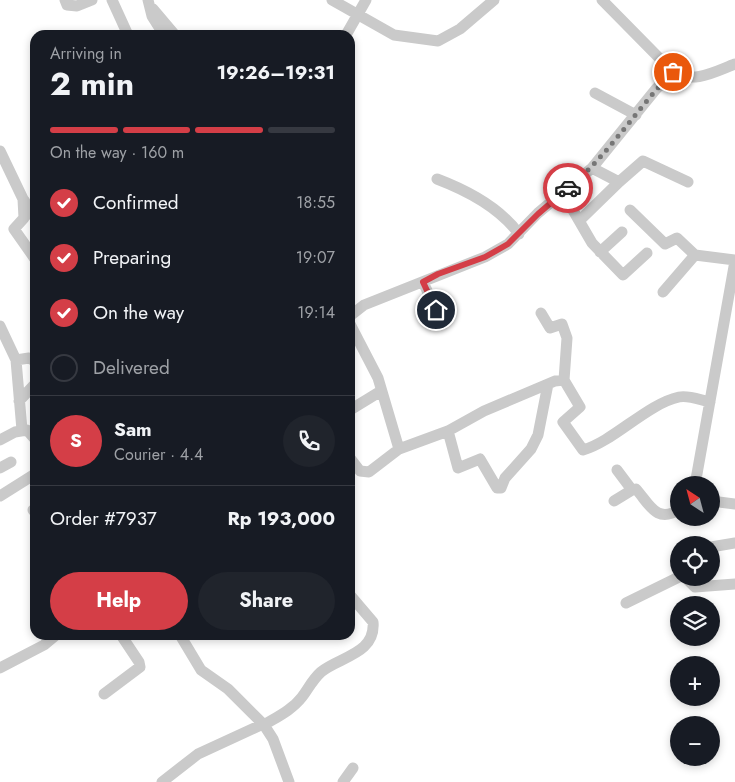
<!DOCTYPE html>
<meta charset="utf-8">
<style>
body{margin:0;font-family:Jost,sans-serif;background:#20242c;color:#f1f3f6;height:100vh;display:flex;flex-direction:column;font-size:19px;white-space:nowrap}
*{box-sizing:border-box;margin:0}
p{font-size:16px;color:#9ea1a6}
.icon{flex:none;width:28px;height:28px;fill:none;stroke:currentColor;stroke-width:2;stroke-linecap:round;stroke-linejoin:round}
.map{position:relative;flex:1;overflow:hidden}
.sheet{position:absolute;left:30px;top:30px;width:325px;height:610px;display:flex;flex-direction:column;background:#171b24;border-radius:15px;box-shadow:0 2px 8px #0003}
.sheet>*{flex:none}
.needle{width:32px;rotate:324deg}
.controls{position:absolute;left:670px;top:476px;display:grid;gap:10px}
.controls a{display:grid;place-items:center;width:50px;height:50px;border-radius:50%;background:#171b24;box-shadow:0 2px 8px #0003;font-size:25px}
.pin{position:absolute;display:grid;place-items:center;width:42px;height:42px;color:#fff;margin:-21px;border:2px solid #fff;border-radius:50%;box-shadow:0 1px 5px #0007}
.courier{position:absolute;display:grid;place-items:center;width:50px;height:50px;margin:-25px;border:4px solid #d43e47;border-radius:50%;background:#fff;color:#222;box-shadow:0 1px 6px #0007}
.summary em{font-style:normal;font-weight:700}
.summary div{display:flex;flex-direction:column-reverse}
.summary{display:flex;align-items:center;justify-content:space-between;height:85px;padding:0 20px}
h1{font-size:32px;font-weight:700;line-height:38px}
.bar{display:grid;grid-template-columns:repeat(4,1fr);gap:8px 5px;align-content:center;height:60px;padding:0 20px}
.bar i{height:6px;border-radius:4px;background:#363941}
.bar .selected{background:#d43e47}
.bar p{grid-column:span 4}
.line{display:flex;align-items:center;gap:12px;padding:0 20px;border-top:1px solid #363941}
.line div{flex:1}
.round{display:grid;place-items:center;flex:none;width:52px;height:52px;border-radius:26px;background:#20242c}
ol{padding:0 20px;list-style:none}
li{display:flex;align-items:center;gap:15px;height:55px}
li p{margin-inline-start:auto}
li .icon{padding:5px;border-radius:50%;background:#d43e47;color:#fff;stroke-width:4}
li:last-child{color:#9ea1a6}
li i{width:28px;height:28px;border:2px solid #363941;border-radius:50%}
.primary-button{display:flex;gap:10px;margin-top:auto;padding:10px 20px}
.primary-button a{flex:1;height:58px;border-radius:30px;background:#d43e47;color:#fff;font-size:20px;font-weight:700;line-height:58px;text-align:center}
.primary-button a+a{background:#20242c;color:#f1f3f6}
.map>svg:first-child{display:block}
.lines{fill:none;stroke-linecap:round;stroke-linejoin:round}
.minor{stroke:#cacaca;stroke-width:11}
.done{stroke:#767676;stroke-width:5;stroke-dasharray:0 9}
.route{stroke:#d43e47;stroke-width:6}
</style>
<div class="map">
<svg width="735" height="782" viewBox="0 0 735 782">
<rect width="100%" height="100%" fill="#fff"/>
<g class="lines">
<path class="minor" d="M 65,0 L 67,5 L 77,6 L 92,0
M 112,0 L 128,35
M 148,0 L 152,16 L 164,35
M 332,0 L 394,35 L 438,41 L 460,29 L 494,0
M 602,0 L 673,72 C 694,84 714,72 735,64
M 153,9 L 175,35
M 346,35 L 366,0
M 595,93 L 636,115
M 0,151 L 23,199 L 24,218 L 14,229 L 35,259
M 592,168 L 619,182 L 643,161 L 688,182
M 437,179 C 466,190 500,208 519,234
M 563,193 L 592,243 L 623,275 L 647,253
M 24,200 L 35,218
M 630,210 L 665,244 L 677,238 L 695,255 L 735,260
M 580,220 L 619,182
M 600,252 L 622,232
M 423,282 L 436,310
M 663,292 L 695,255
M 541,313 L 550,328 L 562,324 L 567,338 L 564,380 L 580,407 L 563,422 L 583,450 C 614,441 647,404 679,397 C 689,395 700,400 710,402
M 350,316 L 364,305 L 485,257 L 508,244 L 538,213 L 592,168 L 656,89 L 673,72
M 350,324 L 378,378 L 399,449
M 0,326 L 16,360 L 22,430
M 16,360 L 29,358 L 35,361
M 19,401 L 35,384
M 350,410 L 381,391
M 448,431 L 458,468 L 480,459 L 497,488 L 501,488 L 505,478 L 531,449 L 538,435 L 548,384
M 0,440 L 15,432 L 27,430 L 35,439
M 350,458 L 360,471 L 369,472 L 399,449 L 448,431 L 484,411 L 555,381 L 564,380
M 0,468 L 11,462
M 695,485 L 735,261
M 632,490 L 636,489 C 650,505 656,523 679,510
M 0,496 L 35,474
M 614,501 L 632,490 L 617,470
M 711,501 L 735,504
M 33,510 L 35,512
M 711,547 L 735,543
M 686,578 L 695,587 L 735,584
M 626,603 L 679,577
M 180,635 L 201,670 L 228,689 L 264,725 L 273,739 L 289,782
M 0,668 L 44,645 L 56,635
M 104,694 L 140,667 L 139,662 L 121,635
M 264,725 C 277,717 292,710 302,697 C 308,689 313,679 321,672 C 339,657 376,654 373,622 L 350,595
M 162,782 L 198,754 L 263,724
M 343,782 L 353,768"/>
</g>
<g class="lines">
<path class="done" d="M 568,188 C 609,155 636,109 673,72"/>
<path class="route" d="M 436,310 L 423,282 L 438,274 L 485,257 L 508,244 L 538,214 L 568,188"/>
</g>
</svg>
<div class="controls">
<a><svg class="needle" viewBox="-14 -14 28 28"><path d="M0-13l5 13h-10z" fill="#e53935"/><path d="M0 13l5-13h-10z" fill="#9ea1a6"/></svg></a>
<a><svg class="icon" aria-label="locate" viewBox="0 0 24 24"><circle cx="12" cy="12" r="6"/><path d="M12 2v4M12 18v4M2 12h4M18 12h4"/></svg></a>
<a><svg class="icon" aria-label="layers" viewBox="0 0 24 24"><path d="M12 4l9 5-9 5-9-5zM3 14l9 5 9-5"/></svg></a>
<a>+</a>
<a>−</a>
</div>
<div class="pin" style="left:673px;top:72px;background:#ea580c"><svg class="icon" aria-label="bag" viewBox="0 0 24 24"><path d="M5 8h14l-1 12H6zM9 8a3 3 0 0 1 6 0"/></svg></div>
<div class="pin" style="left:436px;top:310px;background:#1f2937"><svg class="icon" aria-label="home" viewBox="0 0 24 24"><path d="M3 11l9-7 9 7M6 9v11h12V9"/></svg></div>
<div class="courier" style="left:568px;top:188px"><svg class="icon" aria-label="car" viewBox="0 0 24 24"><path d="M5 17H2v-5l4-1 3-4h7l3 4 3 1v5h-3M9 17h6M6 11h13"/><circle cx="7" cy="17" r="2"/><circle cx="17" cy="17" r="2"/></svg></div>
<section class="sheet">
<div class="summary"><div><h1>2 min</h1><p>Arriving in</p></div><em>19:26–19:31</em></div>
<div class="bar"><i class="selected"></i><i class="selected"></i><i class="selected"></i><i></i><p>On the way · 160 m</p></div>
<ol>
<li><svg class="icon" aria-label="check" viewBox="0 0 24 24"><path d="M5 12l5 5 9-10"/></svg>Confirmed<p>18:55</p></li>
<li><svg class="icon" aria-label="check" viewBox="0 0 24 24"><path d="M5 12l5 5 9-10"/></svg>Preparing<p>19:07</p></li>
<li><svg class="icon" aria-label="check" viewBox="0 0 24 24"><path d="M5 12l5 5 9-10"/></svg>On the way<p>19:14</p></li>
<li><i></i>Delivered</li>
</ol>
<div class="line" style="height:90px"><b class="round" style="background:#d43e47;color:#fff">S</b><div><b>Sam</b><p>Courier · 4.4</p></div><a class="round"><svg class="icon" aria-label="phone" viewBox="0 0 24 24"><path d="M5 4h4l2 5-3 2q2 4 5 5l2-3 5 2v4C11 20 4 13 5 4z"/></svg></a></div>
<div class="line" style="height:65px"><div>Order #7937</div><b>Rp 193,000</b></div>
<div class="primary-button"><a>Help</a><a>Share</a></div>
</section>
</div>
